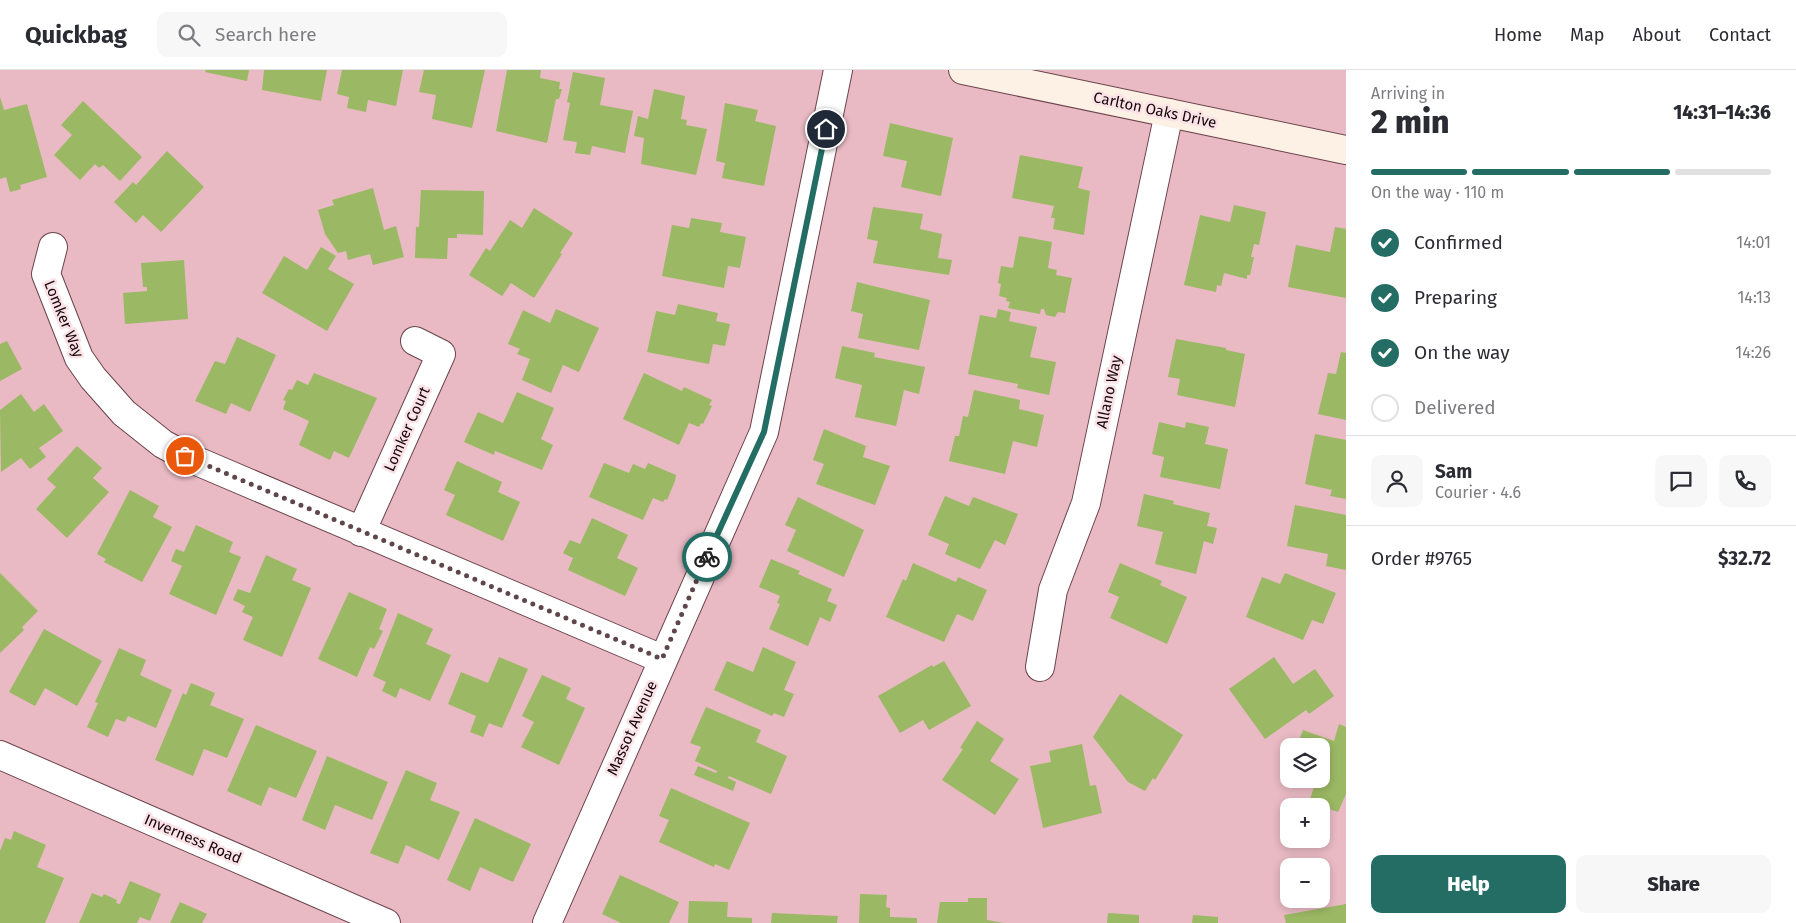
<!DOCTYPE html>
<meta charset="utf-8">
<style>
body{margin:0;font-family:"Fira Sans",sans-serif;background:#f7f7f7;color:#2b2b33;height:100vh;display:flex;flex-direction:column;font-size:19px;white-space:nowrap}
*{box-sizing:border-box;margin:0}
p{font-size:16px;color:#7c7c81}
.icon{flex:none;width:28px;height:28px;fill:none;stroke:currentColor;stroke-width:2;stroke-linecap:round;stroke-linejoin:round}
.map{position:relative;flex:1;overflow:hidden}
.drawer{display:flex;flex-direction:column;background:#fff;width:450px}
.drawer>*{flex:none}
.buttons{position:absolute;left:1280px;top:668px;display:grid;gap:10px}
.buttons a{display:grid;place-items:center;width:50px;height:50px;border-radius:10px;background:#fff;box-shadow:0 2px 8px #0003;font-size:25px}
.pin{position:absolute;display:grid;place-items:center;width:42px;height:42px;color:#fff;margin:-21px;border:2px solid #fff;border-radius:50%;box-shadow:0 1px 5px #0007}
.courier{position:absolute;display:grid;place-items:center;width:50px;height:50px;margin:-25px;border:4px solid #246d65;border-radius:50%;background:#fff;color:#222;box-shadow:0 1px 6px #0007}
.headline em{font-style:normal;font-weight:800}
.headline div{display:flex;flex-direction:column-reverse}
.headline{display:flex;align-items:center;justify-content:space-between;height:85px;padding:0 25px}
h1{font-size:32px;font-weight:800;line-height:38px}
.bar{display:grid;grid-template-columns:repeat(4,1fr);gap:8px 5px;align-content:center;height:60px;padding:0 25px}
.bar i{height:6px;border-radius:4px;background:#e1e1e2}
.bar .selected{background:#246d65}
.bar p{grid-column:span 4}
.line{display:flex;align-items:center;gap:12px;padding:0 25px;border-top:1px solid #e1e1e2}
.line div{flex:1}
.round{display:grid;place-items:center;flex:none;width:52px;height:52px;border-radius:10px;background:#f7f7f7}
ol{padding:0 25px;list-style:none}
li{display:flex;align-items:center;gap:15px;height:55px}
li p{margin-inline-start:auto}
li .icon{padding:5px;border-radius:50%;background:#246d65;color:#fff;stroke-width:4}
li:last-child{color:#7c7c81}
li i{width:28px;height:28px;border:2px solid #e1e1e2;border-radius:50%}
.button{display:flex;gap:10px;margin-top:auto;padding:10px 25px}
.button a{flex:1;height:58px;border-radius:10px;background:#246d65;color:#fff;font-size:20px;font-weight:800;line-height:58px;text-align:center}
.button a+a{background:#f7f7f7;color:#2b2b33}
header{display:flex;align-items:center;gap:30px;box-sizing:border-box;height:70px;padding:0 25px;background:#fff;border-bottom:1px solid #e1e1e2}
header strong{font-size:24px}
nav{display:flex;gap:28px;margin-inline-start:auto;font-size:18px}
.search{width:350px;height:45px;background:#f7f7f7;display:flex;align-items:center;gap:12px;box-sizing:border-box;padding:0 18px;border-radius:10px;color:#7c7c81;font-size:19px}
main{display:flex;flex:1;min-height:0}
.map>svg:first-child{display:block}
.building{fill:#9bb864}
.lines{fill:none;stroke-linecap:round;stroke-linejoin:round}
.minor-casing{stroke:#6b444d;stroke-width:30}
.secondary-casing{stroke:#6b444d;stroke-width:30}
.minor{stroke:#fff;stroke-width:28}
.secondary{stroke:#fdf0e4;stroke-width:28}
.done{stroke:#5f464b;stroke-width:5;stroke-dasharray:0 9}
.route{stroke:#246d65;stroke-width:6}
.labels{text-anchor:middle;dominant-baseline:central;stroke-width:5;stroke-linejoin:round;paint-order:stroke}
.street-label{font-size:15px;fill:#15070a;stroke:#fae2e6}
</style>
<header>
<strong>Quickbag</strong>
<div class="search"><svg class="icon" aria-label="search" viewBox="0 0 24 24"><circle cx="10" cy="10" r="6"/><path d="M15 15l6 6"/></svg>Search here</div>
<nav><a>Home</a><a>Map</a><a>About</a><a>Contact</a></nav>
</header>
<main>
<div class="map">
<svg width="1346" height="853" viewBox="0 0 1346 853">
<rect width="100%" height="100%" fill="#e9bac3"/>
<path class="building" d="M 206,0 L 249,0 L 247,11 L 205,2 Z
M 264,0 L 327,0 L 321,31 L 262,20 Z
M 342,0 L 403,0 L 396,36 L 368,30 L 366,42 L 347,38 L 349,27 L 337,24 Z
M 424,0 L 485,0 L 472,58 L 432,49 L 436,25 L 419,22 Z
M 507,0 L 541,0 L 540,8 L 560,12 L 559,19 L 562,19 L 559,29 L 556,29 L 547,73 L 496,61 Z
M 573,2 L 605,8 L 600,35 L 633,41 L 625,83 L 592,76 L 590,85 L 575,83 L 577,72 L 563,70 L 570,33 L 567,32 Z
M 654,19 L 685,26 L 681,49 L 687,50 L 686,55 L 707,59 L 696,105 L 641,94 L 644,68 L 634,66 L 638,46 L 648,49 Z
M 0,27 L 4,40 L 27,34 L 47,107 L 20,115 L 21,119 L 10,122 L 6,107 L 0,109 Z
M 83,31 L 142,87 L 120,111 L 103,95 L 99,98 L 95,94 L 80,110 L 54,85 L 72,65 L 61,55 Z
M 725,33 L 758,40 L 755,51 L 776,56 L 764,116 L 722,108 L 725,93 L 716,91 Z
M 890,53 L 953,68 L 941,126 L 901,117 L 907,91 L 883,86 Z
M 167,81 L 204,117 L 161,162 L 143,145 L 136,153 L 114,132 L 133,112 L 136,115 Z
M 1020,85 L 1083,97 L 1078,118 L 1090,121 L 1084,165 L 1053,159 L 1055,148 L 1051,148 L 1054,136 L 1012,128 Z
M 373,118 L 384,160 L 396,156 L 404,187 L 373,195 L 370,184 L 348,190 L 346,181 L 338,183 L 325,164 L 318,140 L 334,135 L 332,130 Z
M 421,120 L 484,121 L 483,165 L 457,164 L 457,168 L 448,168 L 447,189 L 415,188 L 416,157 L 419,157 Z
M 1234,135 L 1266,142 L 1259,175 L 1254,174 L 1251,187 L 1254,187 L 1250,205 L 1247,205 L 1247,209 L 1224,203 L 1221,216 L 1217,215 L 1216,222 L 1184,215 L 1200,145 L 1230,152 Z
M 873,137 L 923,144 L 920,159 L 942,164 L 938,188 L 952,190 L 949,205 L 873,193 L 878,171 L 867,169 Z
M 534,138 L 573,163 L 560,183 L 562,184 L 534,228 L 511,213 L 502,226 L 469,205 L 486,178 L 490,181 L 510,150 L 522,158 Z
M 691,148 L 722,153 L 720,162 L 746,167 L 740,198 L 728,196 L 724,218 L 662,206 L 672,155 L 689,158 Z
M 1335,157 L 1346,159 L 1346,228 L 1288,217 L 1296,175 L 1330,182 Z
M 1019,166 L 1052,172 L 1048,198 L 1057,200 L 1056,205 L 1072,208 L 1065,243 L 1058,242 L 1055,247 L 1046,245 L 1044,239 L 1041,239 L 1040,244 L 1008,238 L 1010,232 L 1006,231 L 1007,228 L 999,226 L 1001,214 L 998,213 L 1001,196 L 1013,198 Z
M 321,177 L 336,186 L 328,199 L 354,214 L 327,261 L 262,223 L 284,186 L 307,200 Z
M 184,190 L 188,249 L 125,254 L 123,223 L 147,221 L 147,217 L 143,217 L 141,193 Z
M 857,212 L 930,230 L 919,280 L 858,268 L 863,244 L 851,241 Z
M 678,234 L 718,243 L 716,251 L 730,254 L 725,276 L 713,274 L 709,294 L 647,282 L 656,241 L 675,245 Z
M 556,239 L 599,258 L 579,302 L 563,295 L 551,323 L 522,310 L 530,289 L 517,284 L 520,279 L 508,274 L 523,240 L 550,253 Z
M 998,239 L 1011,242 L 1009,251 L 1037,257 L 1030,287 L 1056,292 L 1049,325 L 1017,318 L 1018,314 L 968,304 L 980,245 L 996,248 Z
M 237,267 L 276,285 L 250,342 L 231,333 L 226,344 L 195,331 L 215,291 L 225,294 Z
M 1176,269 L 1226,278 L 1226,280 L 1245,284 L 1235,337 L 1177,325 L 1180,309 L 1168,307 Z
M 7,271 L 22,299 L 0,311 L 0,274 Z
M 842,276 L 875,283 L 874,287 L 925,297 L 919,324 L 904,320 L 896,356 L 855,347 L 862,315 L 835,308 Z
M 1341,282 L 1346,283 L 1346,350 L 1318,344 L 1328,303 L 1336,304 Z
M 314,303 L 377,328 L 349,388 L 334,381 L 330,390 L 299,375 L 309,351 L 283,339 L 286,331 L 283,330 L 289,319 L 292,320 L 297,310 L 308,315 Z
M 644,303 L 682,321 L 684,317 L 712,330 L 709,335 L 712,336 L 703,354 L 701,353 L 699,357 L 689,353 L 679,375 L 623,349 Z
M 974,320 L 1020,330 L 1019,339 L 1044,345 L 1037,377 L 1013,371 L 1005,404 L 949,391 L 955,366 L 959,366 L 963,346 L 968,347 Z
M 517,322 L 554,338 L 541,369 L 553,375 L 542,400 L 495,381 L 494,385 L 464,372 L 478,342 L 503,353 Z
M 21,324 L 34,342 L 44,334 L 63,361 L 39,378 L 46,387 L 30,399 L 21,388 L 1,402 L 0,340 Z
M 1159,352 L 1185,358 L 1186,352 L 1209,357 L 1205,374 L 1228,379 L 1220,419 L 1160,407 L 1164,387 L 1152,384 Z
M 824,359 L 866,376 L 863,387 L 890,396 L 875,435 L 816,414 L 824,394 L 813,390 Z
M 1315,364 L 1346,370 L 1346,429 L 1330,426 L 1332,420 L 1305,414 Z
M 77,376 L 102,398 L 93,408 L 109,422 L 67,468 L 36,439 L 56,417 L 47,409 Z
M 457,391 L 502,412 L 498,422 L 520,432 L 503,471 L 446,445 L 455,425 L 444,420 Z
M 604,393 L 629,403 L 633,394 L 645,399 L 648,393 L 676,405 L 675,411 L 667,430 L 665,429 L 663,432 L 653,428 L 643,450 L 589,427 Z
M 130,420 L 159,436 L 153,447 L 172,457 L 142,512 L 104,492 L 106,489 L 97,484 Z
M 1144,424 L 1174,431 L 1173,434 L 1210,443 L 1207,456 L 1217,458 L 1213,474 L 1204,471 L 1196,504 L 1155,494 L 1163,462 L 1137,456 Z
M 945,426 L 969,436 L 973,427 L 1018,444 L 1005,475 L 995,470 L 980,499 L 945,484 L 949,474 L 928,465 Z
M 798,427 L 864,460 L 844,507 L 787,481 L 796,460 L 785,455 Z
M 1295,435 L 1346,445 L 1346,500 L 1326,496 L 1328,484 L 1287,476 Z
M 592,448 L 628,465 L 617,488 L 638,498 L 625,526 L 568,500 L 573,488 L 563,483 L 570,470 L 580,474 Z
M 196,455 L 233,472 L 229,482 L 241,487 L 216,545 L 169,524 L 182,496 L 171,491 L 176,479 L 184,482 Z
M 266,485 L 297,499 L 292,510 L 311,518 L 282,587 L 243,570 L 253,547 L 242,542 L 245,536 L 233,530 L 238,519 L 250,523 Z
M 771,489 L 800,501 L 798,504 L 832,519 L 827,531 L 837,535 L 830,552 L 820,547 L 808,576 L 769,559 L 780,534 L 777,533 L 780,526 L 759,517 Z
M 913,493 L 956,512 L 958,507 L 987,520 L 973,551 L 957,544 L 944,572 L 886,547 L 903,509 L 906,511 Z
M 1120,493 L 1162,511 L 1160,515 L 1187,527 L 1167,574 L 1110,548 L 1119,527 L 1108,522 Z
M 0,503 L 38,541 L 22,557 L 24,560 L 0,583 Z
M 1285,503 L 1336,523 L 1323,554 L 1312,550 L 1303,570 L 1246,547 L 1262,507 L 1280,514 Z
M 349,522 L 387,539 L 379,559 L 383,561 L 374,579 L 370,577 L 357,607 L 318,589 Z
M 398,543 L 433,559 L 426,574 L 451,585 L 430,631 L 400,618 L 396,628 L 382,621 L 386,612 L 373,606 Z
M 44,559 L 102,591 L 77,636 L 45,618 L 35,636 L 9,622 Z
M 763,577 L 796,592 L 784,620 L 794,624 L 784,647 L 774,643 L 772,646 L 714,620 L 727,591 L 753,602 Z
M 119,578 L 146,590 L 140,605 L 172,620 L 156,658 L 128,646 L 125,652 L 116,649 L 108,667 L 87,657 L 98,633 L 95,632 Z
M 499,587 L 528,599 L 502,658 L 489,653 L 483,667 L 470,662 L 476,646 L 448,634 L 461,602 L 488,613 Z
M 1274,587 L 1293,614 L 1315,599 L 1334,626 L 1309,644 L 1306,640 L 1265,669 L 1229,619 Z
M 944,591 L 971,636 L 929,660 L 923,650 L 900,663 L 878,626 L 932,595 L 933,597 Z
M 542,605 L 571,618 L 566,629 L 585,638 L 559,695 L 521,677 L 534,652 L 522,646 Z
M 191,613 L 215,623 L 210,635 L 244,649 L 227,688 L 204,679 L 193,706 L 155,690 L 183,623 L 186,625 Z
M 1120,624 L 1183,665 L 1155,710 L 1153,708 L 1145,721 L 1128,712 L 1093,667 Z
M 706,637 L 761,660 L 756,672 L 787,686 L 771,724 L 729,706 L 728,708 L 736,712 L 733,721 L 694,705 L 698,696 L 716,703 L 717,701 L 695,691 L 701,677 L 690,673 Z
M 977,651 L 1004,669 L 990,691 L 1019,709 L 995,745 L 942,710 L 963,679 L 960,678 Z
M 1339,654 L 1346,657 L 1346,724 L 1338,742 L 1309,732 L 1314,717 L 1290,709 L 1321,709 L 1321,676 L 1297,676 L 1303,660 L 1334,671 Z
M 256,655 L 317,681 L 296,728 L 269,717 L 261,736 L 227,721 Z
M 1082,674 L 1090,716 L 1096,715 L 1102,743 L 1043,758 L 1030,696 L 1051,692 L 1049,681 Z
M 327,686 L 388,712 L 372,750 L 335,735 L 325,760 L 302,750 Z
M 406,700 L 437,713 L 430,730 L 460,742 L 439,790 L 406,775 L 398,794 L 370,783 Z
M 671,718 L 750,753 L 729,800 L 715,794 L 714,797 L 659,772 L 669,750 L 659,746 Z
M 475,748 L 531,774 L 513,812 L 480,797 L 470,821 L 447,810 Z
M 14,761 L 46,775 L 37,797 L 64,808 L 45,853 L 0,853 L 0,781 L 5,768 L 11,770 Z
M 620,805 L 679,832 L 669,853 L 621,853 L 602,844 Z
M 130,811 L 161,824 L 150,851 L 140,847 L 137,853 L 79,853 L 92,823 L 102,827 L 104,824 L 117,830 L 116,833 L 120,834 Z
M 860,824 L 887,825 L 886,837 L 890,838 L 890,847 L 917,848 L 917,853 L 859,853 Z
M 968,828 L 987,828 L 987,850 L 1004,853 L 937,853 L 940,832 L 968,832 Z
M 689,831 L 728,832 L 727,847 L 752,848 L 752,853 L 688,853 Z
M 180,832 L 207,844 L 202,853 L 170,853 Z
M 1346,834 L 1346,853 L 1286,853 L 1284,845 Z
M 772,843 L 838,846 L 837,853 L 771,853 Z
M 1108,843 L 1139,845 L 1139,853 L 1107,853 Z
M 1193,845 L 1218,847 L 1218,853 L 1192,853 Z"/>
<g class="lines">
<g class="minor-casing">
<path id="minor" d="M 53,177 L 46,204 L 79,288 L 93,308 L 124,343 L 163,374 L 185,386 L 662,589
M 361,462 L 441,284 L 415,271
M 1040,597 L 1053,520 L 1086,433 L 1169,43
M 0,685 L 386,853
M 547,853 L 764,362 L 838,0"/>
</g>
<g class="secondary-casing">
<path id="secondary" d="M 963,0 L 1346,80"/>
</g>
<use href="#minor" class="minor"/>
<use href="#secondary" class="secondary"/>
</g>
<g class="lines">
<path class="done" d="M 185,386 L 662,589 L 707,487"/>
<path class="route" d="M 707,487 L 764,362 L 826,59"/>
</g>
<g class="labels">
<g class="street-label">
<text transform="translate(1155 40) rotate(12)">Carlton Oaks Drive</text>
<text transform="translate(64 249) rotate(68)">Lomker Way</text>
<text transform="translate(1109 322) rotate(-78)">Allano Way</text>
<text transform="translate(407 359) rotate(-66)">Lomker Court</text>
<text transform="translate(632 658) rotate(-66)">Massot Avenue</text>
<text transform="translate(193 769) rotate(23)">Inverness Road</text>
</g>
</g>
</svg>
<div class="buttons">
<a><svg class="icon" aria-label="layers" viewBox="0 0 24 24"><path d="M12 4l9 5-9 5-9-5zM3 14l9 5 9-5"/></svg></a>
<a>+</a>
<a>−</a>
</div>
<div class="pin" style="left:185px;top:386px;background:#ea580c"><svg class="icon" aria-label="bag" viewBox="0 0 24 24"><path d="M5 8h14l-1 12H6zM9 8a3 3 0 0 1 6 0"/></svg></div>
<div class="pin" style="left:826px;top:59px;background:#1f2937"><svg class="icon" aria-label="home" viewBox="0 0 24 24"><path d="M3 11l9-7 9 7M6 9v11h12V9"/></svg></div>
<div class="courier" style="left:707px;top:487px"><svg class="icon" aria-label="bike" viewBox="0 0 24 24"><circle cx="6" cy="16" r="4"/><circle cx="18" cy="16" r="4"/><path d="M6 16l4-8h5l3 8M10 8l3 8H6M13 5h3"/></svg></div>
</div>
<section class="drawer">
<div class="headline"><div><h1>2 min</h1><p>Arriving in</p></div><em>14:31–14:36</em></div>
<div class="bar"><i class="selected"></i><i class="selected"></i><i class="selected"></i><i></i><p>On the way · 110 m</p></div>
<ol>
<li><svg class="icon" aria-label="check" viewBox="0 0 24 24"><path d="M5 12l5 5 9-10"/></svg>Confirmed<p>14:01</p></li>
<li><svg class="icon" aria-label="check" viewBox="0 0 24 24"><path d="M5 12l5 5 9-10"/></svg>Preparing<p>14:13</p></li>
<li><svg class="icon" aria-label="check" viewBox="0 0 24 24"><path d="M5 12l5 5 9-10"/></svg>On the way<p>14:26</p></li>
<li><i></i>Delivered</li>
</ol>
<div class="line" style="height:90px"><a class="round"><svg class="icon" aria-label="person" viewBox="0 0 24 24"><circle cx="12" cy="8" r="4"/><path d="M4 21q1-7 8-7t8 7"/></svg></a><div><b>Sam</b><p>Courier · 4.6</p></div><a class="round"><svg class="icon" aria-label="chat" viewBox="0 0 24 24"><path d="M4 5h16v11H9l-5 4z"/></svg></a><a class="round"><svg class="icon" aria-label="phone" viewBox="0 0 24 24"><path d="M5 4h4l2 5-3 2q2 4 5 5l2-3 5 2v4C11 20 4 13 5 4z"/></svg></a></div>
<div class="line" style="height:65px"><div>Order #9765</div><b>$32.72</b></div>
<div class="button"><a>Help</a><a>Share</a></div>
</section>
</main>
